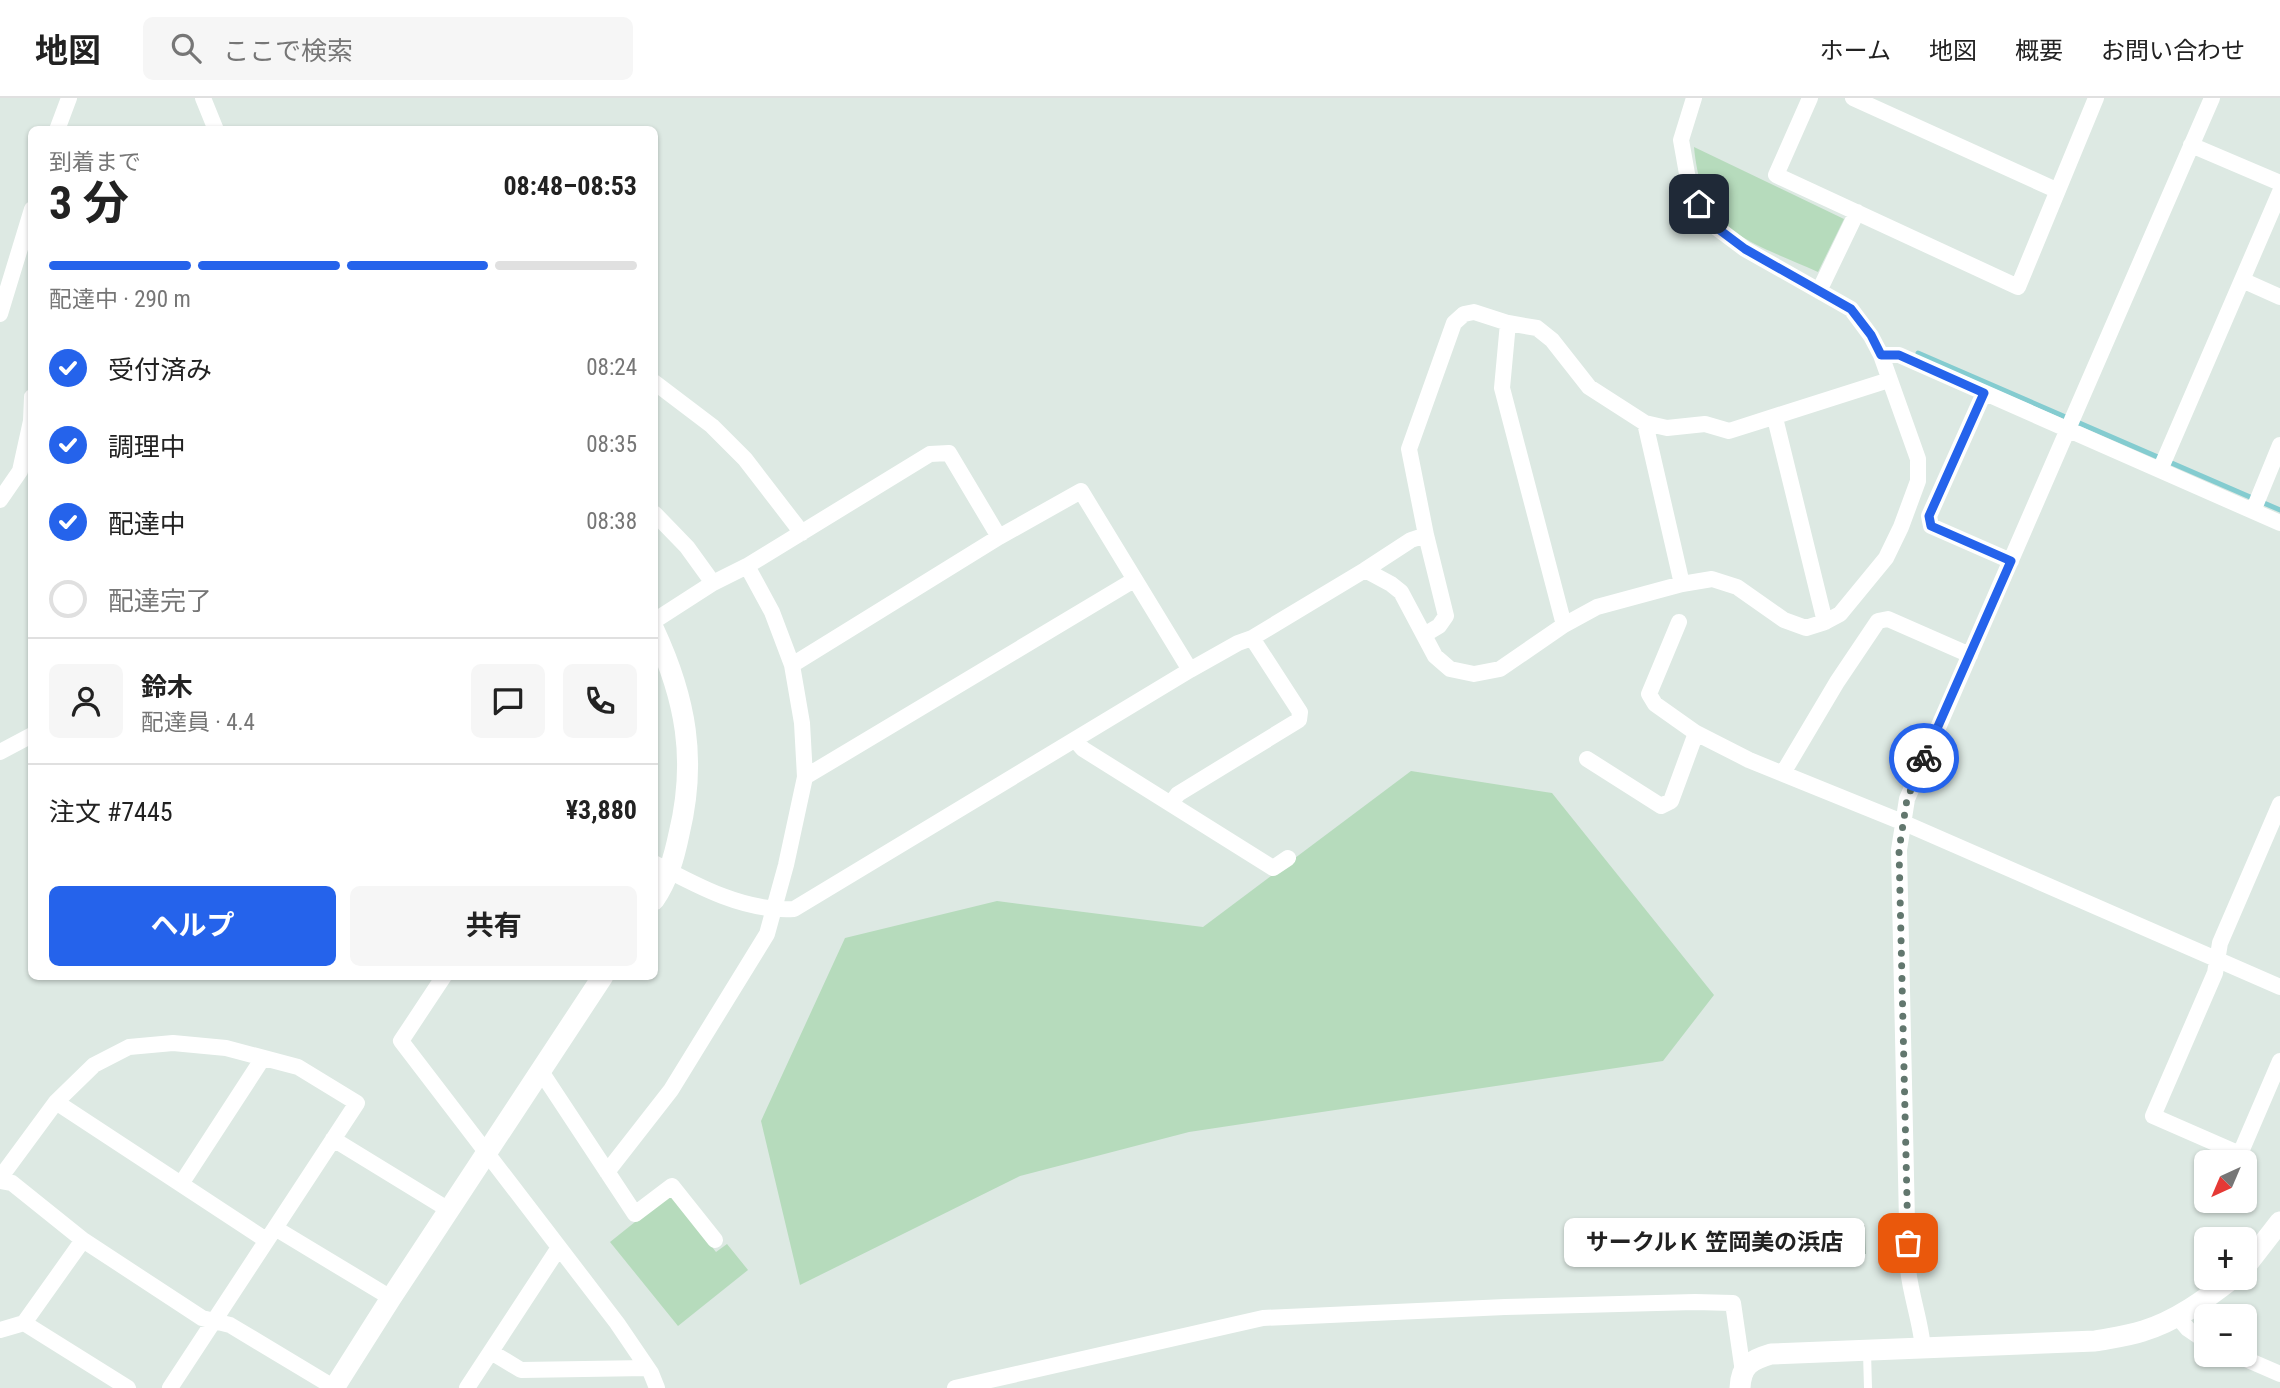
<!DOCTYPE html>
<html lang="ja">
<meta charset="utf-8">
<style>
body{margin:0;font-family:"Roboto Condensed","Noto Sans JP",sans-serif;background:#f6f6f6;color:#222;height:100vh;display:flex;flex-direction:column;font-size:26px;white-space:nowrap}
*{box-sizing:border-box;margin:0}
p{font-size:23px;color:#767676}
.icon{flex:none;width:38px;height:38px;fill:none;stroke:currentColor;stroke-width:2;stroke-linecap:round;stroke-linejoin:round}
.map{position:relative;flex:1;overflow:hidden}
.drawer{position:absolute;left:28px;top:28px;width:630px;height:854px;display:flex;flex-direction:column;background:#fff;border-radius:10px;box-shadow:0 2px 5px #0004}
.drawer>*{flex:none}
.needle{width:46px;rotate:224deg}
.fabs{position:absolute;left:2194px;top:1052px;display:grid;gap:14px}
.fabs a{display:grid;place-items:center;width:63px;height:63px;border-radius:10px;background:#fff;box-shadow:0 2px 5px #0004;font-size:35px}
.pin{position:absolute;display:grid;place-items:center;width:60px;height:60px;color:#fff;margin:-30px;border-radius:14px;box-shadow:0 4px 10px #0006}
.courier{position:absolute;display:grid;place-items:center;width:70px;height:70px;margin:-35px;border:5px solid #2563eb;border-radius:50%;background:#fff;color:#222;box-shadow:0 2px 9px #0007}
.bubble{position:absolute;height:49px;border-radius:10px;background:#fff;box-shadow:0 2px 5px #0004;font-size:23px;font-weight:700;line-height:49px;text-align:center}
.head em{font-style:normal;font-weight:700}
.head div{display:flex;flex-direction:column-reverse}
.head{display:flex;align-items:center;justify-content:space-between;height:119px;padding:0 21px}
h1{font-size:46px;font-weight:700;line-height:52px}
.bar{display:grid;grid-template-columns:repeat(4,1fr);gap:10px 7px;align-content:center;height:84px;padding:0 21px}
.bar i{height:9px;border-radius:5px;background:#e0e0e0}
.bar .on{background:#2563eb}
.bar p{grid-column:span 4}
.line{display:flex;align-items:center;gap:18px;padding:0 21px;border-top:2px solid #e0e0e0}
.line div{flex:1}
.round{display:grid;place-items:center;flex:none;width:74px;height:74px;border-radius:10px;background:#f6f6f6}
ol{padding:0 21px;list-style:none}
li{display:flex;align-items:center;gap:21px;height:77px}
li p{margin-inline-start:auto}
li .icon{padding:7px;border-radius:50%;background:#2563eb;color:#fff;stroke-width:4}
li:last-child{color:#767676}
li i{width:38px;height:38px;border:4px solid #e0e0e0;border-radius:50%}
.button{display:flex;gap:14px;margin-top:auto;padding:14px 21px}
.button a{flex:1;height:80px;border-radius:10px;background:#2563eb;color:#fff;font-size:28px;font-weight:700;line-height:80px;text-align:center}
.button a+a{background:#f6f6f6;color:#222}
header{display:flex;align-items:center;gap:42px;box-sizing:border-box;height:98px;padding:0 35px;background:#fff;border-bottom:2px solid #e0e0e0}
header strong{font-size:33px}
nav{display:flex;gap:38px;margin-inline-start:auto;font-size:24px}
.search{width:490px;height:63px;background:#f6f6f6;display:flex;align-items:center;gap:18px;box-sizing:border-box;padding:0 24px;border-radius:10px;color:#767676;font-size:26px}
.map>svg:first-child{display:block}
.green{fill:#b6dbbc}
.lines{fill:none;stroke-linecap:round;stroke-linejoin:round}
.stream{stroke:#84ccd0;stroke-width:5}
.building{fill:#b3c4bb;stroke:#b0c3b9;stroke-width:2}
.lane{stroke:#fff;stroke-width:8}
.street{stroke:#fff;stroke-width:16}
.secondary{stroke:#fff;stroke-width:21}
.done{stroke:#62776e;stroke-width:7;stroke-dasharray:0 12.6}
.route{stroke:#2563eb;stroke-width:9}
</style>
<header>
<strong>地図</strong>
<div class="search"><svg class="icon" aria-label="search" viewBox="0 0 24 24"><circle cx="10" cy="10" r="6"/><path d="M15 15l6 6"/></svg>ここで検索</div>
<nav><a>ホーム</a><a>地図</a><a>概要</a><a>お問い合わせ</a></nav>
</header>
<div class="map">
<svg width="2280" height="1290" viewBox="0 0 2280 1290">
<rect width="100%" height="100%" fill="#dde9e3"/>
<path class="green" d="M 1694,49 L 1844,121 L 1818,174 C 1748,142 1702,136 1694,49 Z
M 1411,673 L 1552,695 L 1714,897 L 1663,963 L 1189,1034 L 1020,1078 L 800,1187 L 761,1023 L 845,840 L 997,803 L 1203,829 Z
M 670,1096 L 716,1154 L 727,1146 L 748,1172 L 678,1228 L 610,1144 Z"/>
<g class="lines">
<path class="stream" d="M 1918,255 L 2280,412"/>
</g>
<path class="building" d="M 1864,1128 L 1865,1155 L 1806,1158 L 1804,1131 Z"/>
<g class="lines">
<path class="lane" d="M 1867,1254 L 1868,1290"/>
<path class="street" d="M 203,0 L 216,32
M 1810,0 L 1776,77 L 2018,189 L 2096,0
M 1853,0 L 2056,92
M 57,32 L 69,0
M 2191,47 L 2280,85
M 2242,182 L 2280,199
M 1819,193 L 1857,114
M 0,216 L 32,111
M 1508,225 L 1502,290 L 1564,527
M 1881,257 L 1899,257 L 2280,425
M 654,284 L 712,328 L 745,361 L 802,435
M 1984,295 L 1929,418 L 1931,428 L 2011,463
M 1775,320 L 1825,524
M 1645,325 L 1682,486
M 2160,372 L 2280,94
M 0,402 L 20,373 L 31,323 L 32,299
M 2253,413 L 2280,347
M 654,415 L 687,449 L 713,485
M 1365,472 L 1411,442 L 1426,437 L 1409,351 L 1454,225 L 1464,216 L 1474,214 L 1508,225 L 1537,230 L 1552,242 L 1589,289 L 1645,325 L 1667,330 L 1705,326 L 1729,333 L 1889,282
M 654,523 L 713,485 L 747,468 L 930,356 L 949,355 L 999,439
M 1679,524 L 1649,596 L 1655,606 L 1696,635 L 1749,662 L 1902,724 L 2280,889
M 1424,537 L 1439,528 L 1446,518 L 1426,437
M 792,567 L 999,439 L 1081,393 L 1190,572
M 1076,643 L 1083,651 L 1273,770 L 1288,760
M 0,654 L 32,637
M 1587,661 L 1661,708 L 1671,703 L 1696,635
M 1783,675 L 1837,584 L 1878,523 L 1888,521 L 1970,557
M 805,679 L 1134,482
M 1171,705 L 1178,696 L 1299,622 L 1300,614 L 1252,540
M 2280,706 L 2220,845 L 2215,875 L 2153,1018 L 2240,1056 L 2280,963
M 654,765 C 697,788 745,814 794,811 L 1190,572 L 1238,545 L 1252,540 L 1365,472 L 1391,486 L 1401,494 L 1435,558 L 1450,571 L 1474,576 L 1500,571 L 1564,527 L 1597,509 L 1682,486 L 1712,481 L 1737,489 L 1784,522 L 1806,530 L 1825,524 L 1840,516 L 1886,460 L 1901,429 L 1918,383 L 1918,361 L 1881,257 L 1871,238 L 1851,211 L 1745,151 L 1709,124 L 1689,87 L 1681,42 L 1694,0
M 444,878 L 401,943 L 617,1225 L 651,1275 L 657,1290
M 540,972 L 635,1116 L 672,1088 L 715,1142
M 56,1004 L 266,1142
M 333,1041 L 449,1112
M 607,1074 L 671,992 L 767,836 L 786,767 L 805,679 L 802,625 L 792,567 L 772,514 L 747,468
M 0,1080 L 56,1004 L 94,967 L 129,949 L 173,945 L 226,950 L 298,969 L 357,1005 L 170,1290
M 0,1083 L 12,1085 L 83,1142 L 202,1220 L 230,1227 L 335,1290
M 181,1086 L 263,960
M 275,1130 L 391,1200
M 2177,1218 L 2188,1231 L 2207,1244
M 24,1225 L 83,1142
M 0,1232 L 24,1225 L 128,1290
M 1923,1251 C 1921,1224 1911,1199 1908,1171 L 1899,752 L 1907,701 L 2212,0
M 491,1254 L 521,1272 L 647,1270
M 2234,1256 L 2280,1276
M 467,1290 L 558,1151
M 955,1290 L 1263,1220 L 1505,1209 L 1695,1204 L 1733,1205 L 1743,1274"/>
<path class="secondary" d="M 654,532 C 686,601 697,662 679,736 C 674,760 668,781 654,802
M 2245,1169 L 2280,1124
M 334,1290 L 391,1200 L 603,878
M 1740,1290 C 1741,1267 1751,1262 1771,1256 L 2095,1243 C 2111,1240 2128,1238 2143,1233 C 2176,1223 2206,1201 2233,1180"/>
</g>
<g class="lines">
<path class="done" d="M 1908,1145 L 1899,752 L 1907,701 L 1924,660"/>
<path class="route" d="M 1699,106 L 1709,124 L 1745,151 L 1851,211 L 1871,237 L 1881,257 L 1899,257 L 1984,295 L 1929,418 L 1931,428 L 2011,463 L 1924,660"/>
</g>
</svg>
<div class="fabs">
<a><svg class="needle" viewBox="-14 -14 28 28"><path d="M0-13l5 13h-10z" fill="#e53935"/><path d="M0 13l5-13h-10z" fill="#767676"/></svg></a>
<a>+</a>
<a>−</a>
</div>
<div class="pin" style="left:1908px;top:1145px;background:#ea580c"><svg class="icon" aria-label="bag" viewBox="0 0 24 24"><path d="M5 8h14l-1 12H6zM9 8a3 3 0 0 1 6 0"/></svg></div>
<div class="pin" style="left:1699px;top:106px;background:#1f2937"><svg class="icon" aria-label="home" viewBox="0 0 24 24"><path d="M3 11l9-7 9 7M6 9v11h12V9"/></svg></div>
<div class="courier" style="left:1924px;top:660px"><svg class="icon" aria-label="bike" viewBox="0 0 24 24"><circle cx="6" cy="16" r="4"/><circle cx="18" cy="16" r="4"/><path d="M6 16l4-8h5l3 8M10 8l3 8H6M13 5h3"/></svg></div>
<div class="bubble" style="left:1564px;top:1120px;width:301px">サークルＫ 笠岡美の浜店</div>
<section class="drawer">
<div class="head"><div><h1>3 分</h1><p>到着まで</p></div><em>08:48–08:53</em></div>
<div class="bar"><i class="on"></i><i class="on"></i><i class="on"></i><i></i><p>配達中 · 290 m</p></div>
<ol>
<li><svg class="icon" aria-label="check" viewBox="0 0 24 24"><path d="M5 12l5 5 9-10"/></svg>受付済み<p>08:24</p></li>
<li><svg class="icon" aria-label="check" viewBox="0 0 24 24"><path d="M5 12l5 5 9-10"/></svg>調理中<p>08:35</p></li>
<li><svg class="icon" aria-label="check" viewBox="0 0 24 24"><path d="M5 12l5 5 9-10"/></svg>配達中<p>08:38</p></li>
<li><i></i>配達完了</li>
</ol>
<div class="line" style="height:126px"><a class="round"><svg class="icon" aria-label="person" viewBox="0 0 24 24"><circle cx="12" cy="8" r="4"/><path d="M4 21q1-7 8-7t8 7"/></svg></a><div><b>鈴木</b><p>配達員 · 4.4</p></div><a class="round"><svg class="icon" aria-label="chat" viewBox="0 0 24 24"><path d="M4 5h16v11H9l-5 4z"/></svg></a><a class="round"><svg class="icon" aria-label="phone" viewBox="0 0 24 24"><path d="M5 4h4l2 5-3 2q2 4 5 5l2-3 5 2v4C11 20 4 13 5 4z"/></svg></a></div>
<div class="line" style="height:91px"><div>注文 #7445</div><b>¥3,880</b></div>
<div class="button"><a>ヘルプ</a><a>共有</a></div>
</section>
</div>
